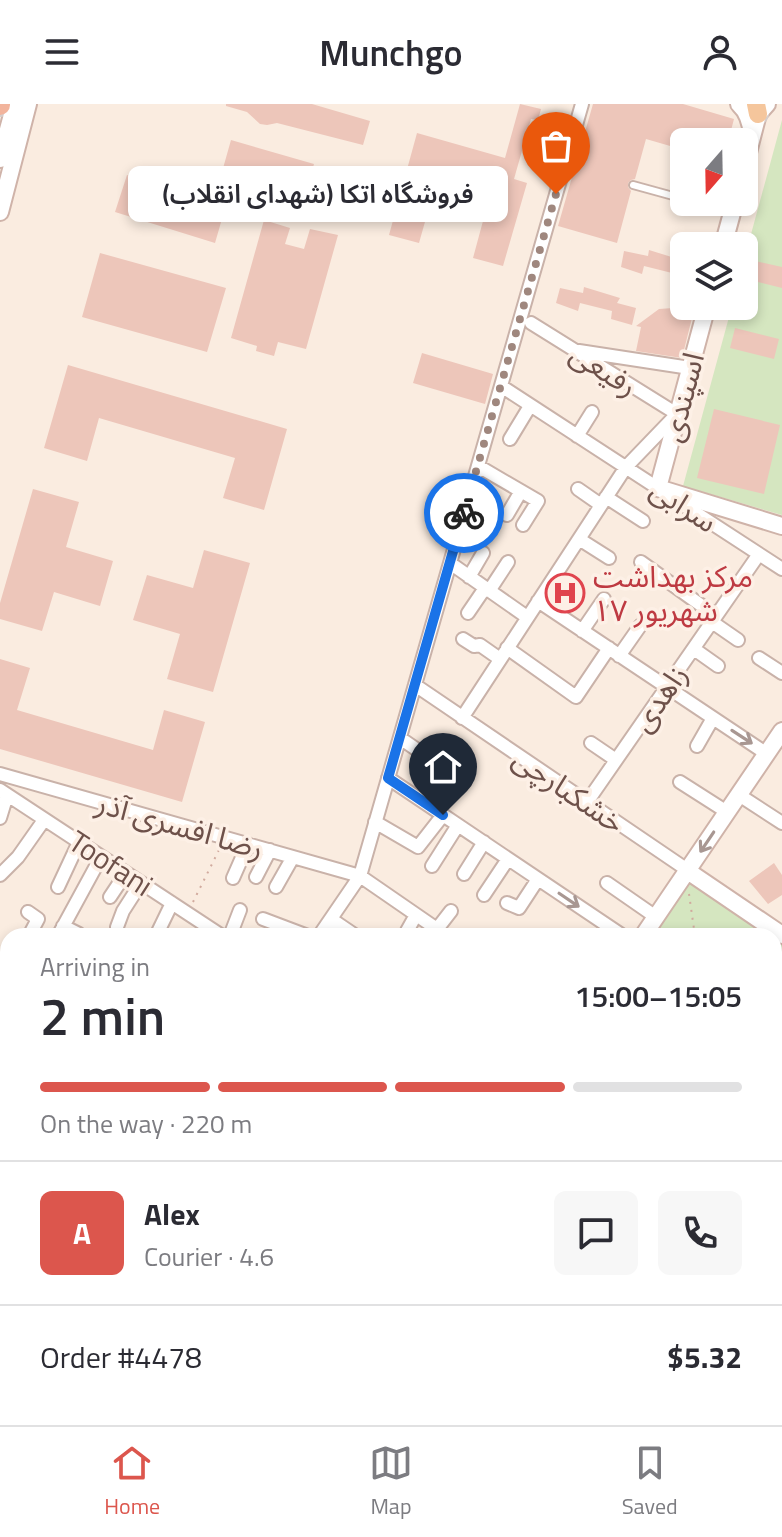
<!DOCTYPE html>
<meta charset="utf-8">
<style>
body{margin:0;font-family:"Titillium Web","Noto Sans Arabic",sans-serif;background:#f7f7f7;color:#2b2b33;height:100vh;display:flex;flex-direction:column;font-size:30px;white-space:nowrap}
*{box-sizing:border-box;margin:0}
p{font-size:26px;color:#7c7c81}
.icon{flex:none;width:44px;height:44px;fill:none;stroke:currentColor;stroke-width:2;stroke-linecap:round;stroke-linejoin:round}
.map{position:relative;flex:1;overflow:hidden}
.side{position:absolute;left:0px;top:824px;width:782px;height:498px;display:flex;flex-direction:column;background:#fff;border-radius:24px 24px 0 0;box-shadow:0 4px 12px #0003}
.side>*{flex:none}
.needle{width:52px;rotate:200deg}
.tools{position:absolute;left:670px;top:24px;display:grid;gap:16px}
.tools a{display:grid;place-items:center;width:88px;height:88px;border-radius:12px;background:#fff;box-shadow:0 4px 12px #0003;font-size:40px}
.pin{position:absolute;display:grid;place-items:center;width:68px;height:68px;color:#fff;margin:-82px -34px;border-radius:50% 50% 50% 0;rotate:-45deg;box-shadow:0 0 8px #0007}
.pin .icon{rotate:45deg}
.courier{position:absolute;display:grid;place-items:center;width:80px;height:80px;margin:-40px;border:6px solid #1a73e8;border-radius:50%;background:#fff;color:#222;box-shadow:0 2px 10px #0007}
.bubble{position:absolute;height:56px;border-radius:12px;background:#fff;box-shadow:0 4px 12px #0003;font-size:26px;font-weight:600;line-height:56px;text-align:center}
.headline em{font-style:normal;font-weight:600}
.headline div{display:flex;flex-direction:column-reverse}
.headline{display:flex;align-items:center;justify-content:space-between;height:136px;padding:0 40px}
h1{font-size:52px;font-weight:600;line-height:60px}
.bar{display:grid;grid-template-columns:repeat(4,1fr);gap:12px 8px;align-content:center;height:96px;padding:0 40px}
.bar i{height:10px;border-radius:6px;background:#e1e1e2}
.bar .selected{background:#dc564d}
.bar p{grid-column:span 4}
.line{display:flex;align-items:center;gap:20px;padding:0 40px;border-top:2px solid #e1e1e2}
.line div{flex:1}
.round{display:grid;place-items:center;flex:none;width:84px;height:84px;border-radius:12px;background:#f7f7f7}
header{display:flex;justify-content:space-between;align-items:center;height:104px;padding:0 40px;background:#fff;font-size:36px;font-weight:600}
.tabs{display:flex;justify-content:space-around;align-items:center;height:112px;border-top:2px solid #e1e1e2;background:#fff;font-size:22px;color:#7c7c81}
.tabs a{display:grid;justify-items:center;gap:4px}
.tabs .selected{color:#dc564d}
.map>svg:first-child{display:block}
.green{fill:#d5e6c0}
.building{fill:#edc6ba}
.lines{fill:none;stroke-linecap:round;stroke-linejoin:round}
.service-casing{stroke:#c9b2a9;stroke-width:10}
.minor-casing{stroke:#c9b2a9;stroke-width:16}
.secondary-casing{stroke:#cfb3a9;stroke-width:20}
.primary-casing{stroke:#d6cecc;stroke-width:22}
.trunk-casing{stroke:#d6cecc;stroke-width:24}
.path{stroke:#d1aa9e;stroke-width:2;stroke-dasharray:2 6;stroke-linecap:butt}
.service{stroke:#fff;stroke-width:6}
.minor{stroke:#fff;stroke-width:12}
.secondary{stroke:#fff;stroke-width:16}
.primary{stroke:#f5c69c;stroke-width:18}
.trunk{stroke:#f2b49c;stroke-width:20}
.oneway{stroke:#a89792}
.done{stroke:#9f877e;stroke-width:8;stroke-dasharray:0 14.4}
.route{stroke:#1a73e8;stroke-width:10}
.labels{text-anchor:middle;dominant-baseline:central;stroke-width:7;stroke-linejoin:round;paint-order:stroke}
.street-label{font-size:30px;fill:#6e514a;stroke:#fdf0e6}
.health-label{font-size:30px;fill:#be3a42;stroke:#fdf0e6;text-anchor:start}
</style>
<header><svg class="icon" aria-label="menu" viewBox="0 0 24 24"><path d="M4 6h16M4 12h16M4 18h16"/></svg>Munchgo<svg class="icon" aria-label="person" viewBox="0 0 24 24"><circle cx="12" cy="8" r="4"/><path d="M4 21q1-7 8-7t8 7"/></svg></header>
<div class="map">
<svg width="782" height="1321" viewBox="0 0 782 1321">
<rect width="100%" height="100%" fill="#faece0"/>
<path class="green" d="M 782,16 L 782,411 L 683,382 L 732,202 L 744,202 L 744,156 Z
M 690,778 L 770,832 L 654,832 Z
M 774,835 L 782,840 L 782,1034 L 774,1046 Z"/>
<path class="building" d="M 226,0 L 312,0 L 370,17 L 363,41 L 277,19 L 267,21 L 260,20 L 247,8 L 226,2 Z
M 520,0 L 541,5 L 538,16 L 531,15 L 514,75 L 527,79 L 503,162 L 473,154 L 493,80 L 440,65 L 419,139 L 389,131 L 417,29 L 505,54 Z
M 593,0 L 683,0 L 734,15 L 728,38 L 684,38 L 684,46 L 646,35 L 635,75 L 631,76 L 628,79 L 628,83 L 631,87 L 617,139 L 558,122 Z
M 231,36 L 314,60 L 301,106 L 218,82 Z
M 127,71 L 226,101 L 215,139 L 115,108 Z
M 264,116 L 290,124 L 285,140 L 304,145 L 310,125 L 338,131 L 306,245 L 278,238 L 274,252 L 256,247 L 257,242 L 231,234 Z
M 649,146 L 678,155 L 678,149 L 684,149 L 684,181 L 675,178 L 676,170 L 644,162 L 642,170 L 621,163 L 624,147 L 648,152 Z
M 100,149 L 226,184 L 207,248 L 82,213 Z
M 755,157 L 782,163 L 782,184 L 750,176 Z
M 584,183 L 620,194 L 617,199 L 636,204 L 632,221 L 611,215 L 612,207 L 580,199 L 578,207 L 556,199 L 560,184 L 583,189 Z
M 673,204 L 693,210 L 682,254 L 636,247 L 641,223 L 636,222 L 659,205 Z
M 735,224 L 779,235 L 774,255 L 730,244 Z
M 422,249 L 493,270 L 485,300 L 413,279 Z
M 68,261 L 287,325 L 264,406 L 223,394 L 235,354 L 99,314 L 87,357 L 44,344 Z
M 714,305 L 780,321 L 764,390 L 697,374 Z
M 33,385 L 79,398 L 66,443 L 113,457 L 100,502 L 54,488 L 42,527 L 0,515 L 0,499 Z
M 204,446 L 250,459 L 213,588 L 167,575 L 180,530 L 133,516 L 147,471 L 193,484 Z
M 0,555 L 30,564 L 17,606 L 153,646 L 164,606 L 205,618 L 182,698 L 0,645 Z
M 774,759 L 782,771 L 782,791 L 768,800 L 749,777 Z"/>
<g class="lines">
<g class="service-casing">
<path id="service" d="M 633,81 L 684,95
M 696,98 L 732,108"/>
</g>
<g class="minor-casing">
<path id="minor" d="M 579,247 L 690,264
M 501,282 L 782,465
M 577,332 L 592,308
M 510,335 L 530,302
M 478,362 L 538,397 L 523,421
M 578,385 L 601,401
M 606,393 L 643,417
M 507,411 L 521,387
M 579,435 L 609,454
M 641,458 L 716,512
M 450,459 L 527,513
M 469,473 L 483,449
M 489,487 L 508,458
M 538,497 L 767,650
M 468,509 L 485,484
M 712,518 L 738,536
M 582,527 L 604,495
M 463,535 L 474,542 L 480,541 L 500,555
M 507,544 L 576,593 L 609,544
M 694,545 L 718,562
M 619,552 L 640,522
M 759,554 L 782,569
M 415,581 L 683,763
M 462,614 L 626,363 L 677,310 L 531,219
M 400,634 L 442,663
M 591,639 L 616,656
M 697,642 L 713,614
M 0,670 L 360,772 L 447,832
M 388,674 L 623,832
M 680,678 L 727,708
M 0,686 L 222,832
M 739,691 L 782,719
M 587,698 L 759,450
M 0,714 L 7,691
M 375,718 L 418,743 L 443,711
M 432,762 L 458,721
M 464,770 L 484,738
M 0,771 L 18,753 L 44,716
M 256,773 L 270,746
M 233,774 L 248,740
M 607,779 L 656,813
M 58,783 L 79,738
M 276,783 L 293,753
M 484,791 L 508,755
M 110,793 L 126,769
M 507,799 L 519,804 L 538,775
M 28,808 L 38,815 L 30,830 L 32,832
M 263,815 L 308,832
M 331,815 L 356,832
M 63,822 L 79,830
M 117,823 L 123,807 L 141,779
M 437,825 L 451,807
M 407,827 L 416,811
M 58,832 L 101,753
M 156,832 L 172,799
M 230,832 L 240,806
M 319,832 L 360,772 L 582,0
M 0,898 L 8,881
M 0,906 L 8,928
M 0,945 L 8,943
M 774,1112 L 782,1117
M 0,1185 L 8,1169
M 774,1201 L 782,1207
M 0,1251 L 8,1246
M 0,1261 L 8,1267
M 774,1292 L 782,1304
M 0,1306 L 8,1311
M 13,1314 L 24,1321
M 82,1314 L 93,1321
M 137,1314 L 149,1321
M 201,1314 L 212,1321
M 677,1314 L 688,1321
M 117,1321 L 121,1314
M 183,1321 L 188,1314
M 227,1321 L 232,1314
M 390,1321 L 395,1314
M 458,1321 L 463,1314"/>
</g>
<g class="secondary-casing">
<path id="secondary" d="M 739,0 C 748,8 751,19 752,31
M 0,55 L 15,0
M 744,64 L 758,10 L 767,0
M 0,108 L 28,0
M 723,142 L 735,98
M 707,202 L 658,384 L 782,422
M 689,764 L 782,627
M 692,770 L 782,831
M 643,832 L 685,770
M 774,1060 L 782,1048
M 0,1073 L 8,1078
M 0,1087 L 8,1092
M 340,1314 L 351,1321
M 358,1314 L 369,1321
M 315,1321 L 320,1314
M 600,1321 L 605,1314"/>
</g>
<g class="primary-casing">
<path id="primary" d="M 756,0 L 758,10"/>
</g>
<g class="trunk-casing">
<path id="trunk" d="M 0,1 L 0,0"/>
</g>
<path class="path" d="M 689,790 L 695,832
M 193,798 L 219,746
M 774,851 L 779,842"/>
<use href="#service" class="service"/>
<use href="#minor" class="minor"/>
<use href="#secondary" class="secondary"/>
<use href="#primary" class="primary"/>
<use href="#trunk" class="trunk"/>
</g>
<defs><path id="oneway-shaft" d="M-6 0H5M1.5-3L5.5 0L1.5 3" fill="none" stroke-width="1.6" stroke-linecap="round" stroke-linejoin="round" transform="scale(2)"/></defs>
<g class="oneway">
<use href="#oneway-shaft" transform="translate(742 633) rotate(33)"/>
<use href="#oneway-shaft" transform="translate(707 738) rotate(124)"/>
<use href="#oneway-shaft" transform="translate(569 796) rotate(34)"/>
</g>
<g class="lines">
<path class="done" d="M 464,409 L 556,90"/>
<path class="route" d="M 443,711 L 388,674 L 464,409"/>
</g>
<defs>
<g id="hospital-ring" transform="scale(2)"><circle r="9.5" fill="#fdf0e6" stroke="#e0444e" stroke-width="1.5"/><path d="M-5-5h3v3.5h4V-5h3V5h-3V1.5h-4V5h-3Z" fill="#e0444e"/></g>
</defs>
<g fill-rule="evenodd">
<use href="#hospital-ring" x="565" y="489"/>
</g>
<g class="labels">
<g class="street-label">
<text transform="translate(604 265) rotate(32)">رفیعی</text>
<text transform="translate(682 293) rotate(-75)">اسپندی</text>
<text transform="translate(684 401) rotate(33)">سرابی</text>
<text transform="translate(659 594) rotate(-55)">زاهدی</text>
<text transform="translate(569 686) rotate(34)">خشکبارچی</text>
<text transform="translate(180 721) rotate(16)">رضا افسری آذر</text>
<text transform="translate(111 759) rotate(33)">Toofani</text>
</g>
<g class="health-label">
<text x="593" y="472">مرکز بهداشت<tspan x="593" dy="34">۱۷ شهریور</tspan></text>
</g>
</g>
</svg>
<div class="tools">
<a><svg class="needle" viewBox="-14 -14 28 28"><path d="M0-13l5 13h-10z" fill="#e53935"/><path d="M0 13l5-13h-10z" fill="#7c7c81"/></svg></a>
<a><svg class="icon" aria-label="layers" viewBox="0 0 24 24"><path d="M12 4l9 5-9 5-9-5zM3 14l9 5 9-5"/></svg></a>
</div>
<div class="pin" style="left:556px;top:90px;background:#ea580c"><svg class="icon" aria-label="bag" viewBox="0 0 24 24"><path d="M5 8h14l-1 12H6zM9 8a3 3 0 0 1 6 0"/></svg></div>
<div class="pin" style="left:443px;top:711px;background:#1f2937"><svg class="icon" aria-label="home" viewBox="0 0 24 24"><path d="M3 11l9-7 9 7M6 9v11h12V9"/></svg></div>
<div class="courier" style="left:464px;top:409px"><svg class="icon" aria-label="bike" viewBox="0 0 24 24"><circle cx="6" cy="16" r="4"/><circle cx="18" cy="16" r="4"/><path d="M6 16l4-8h5l3 8M10 8l3 8H6M13 5h3"/></svg></div>
<div class="bubble" style="left:128px;top:62px;width:380px">فروشگاه اتکا (شهدای انقلاب)</div>
<section class="side">
<div class="headline"><div><h1>2 min</h1><p>Arriving in</p></div><em>15:00–15:05</em></div>
<div class="bar"><i class="selected"></i><i class="selected"></i><i class="selected"></i><i></i><p>On the way · 220 m</p></div>
<div class="line" style="height:144px"><b class="round" style="background:#dc564d;color:#fff">A</b><div><b>Alex</b><p>Courier · 4.6</p></div><a class="round"><svg class="icon" aria-label="chat" viewBox="0 0 24 24"><path d="M4 5h16v11H9l-5 4z"/></svg></a><a class="round"><svg class="icon" aria-label="phone" viewBox="0 0 24 24"><path d="M5 4h4l2 5-3 2q2 4 5 5l2-3 5 2v4C11 20 4 13 5 4z"/></svg></a></div>
<div class="line" style="height:104px"><div>Order #4478</div><b>$5.32</b></div>
</section>
</div>
<nav class="tabs">
<a class="selected"><svg class="icon" aria-label="home" viewBox="0 0 24 24"><path d="M3 11l9-7 9 7M6 9v11h12V9"/></svg>Home</a>
<a><svg class="icon" aria-label="map" viewBox="0 0 24 24"><path d="M3 6l6-2 6 2 6-2v14l-6 2-6-2-6 2zM9 4v14M15 6v14"/></svg>Map</a>
<a><svg class="icon" aria-label="saved" viewBox="0 0 24 24"><path d="M7 4h10v16l-5-4-5 4z"/></svg>Saved</a>
</nav>
